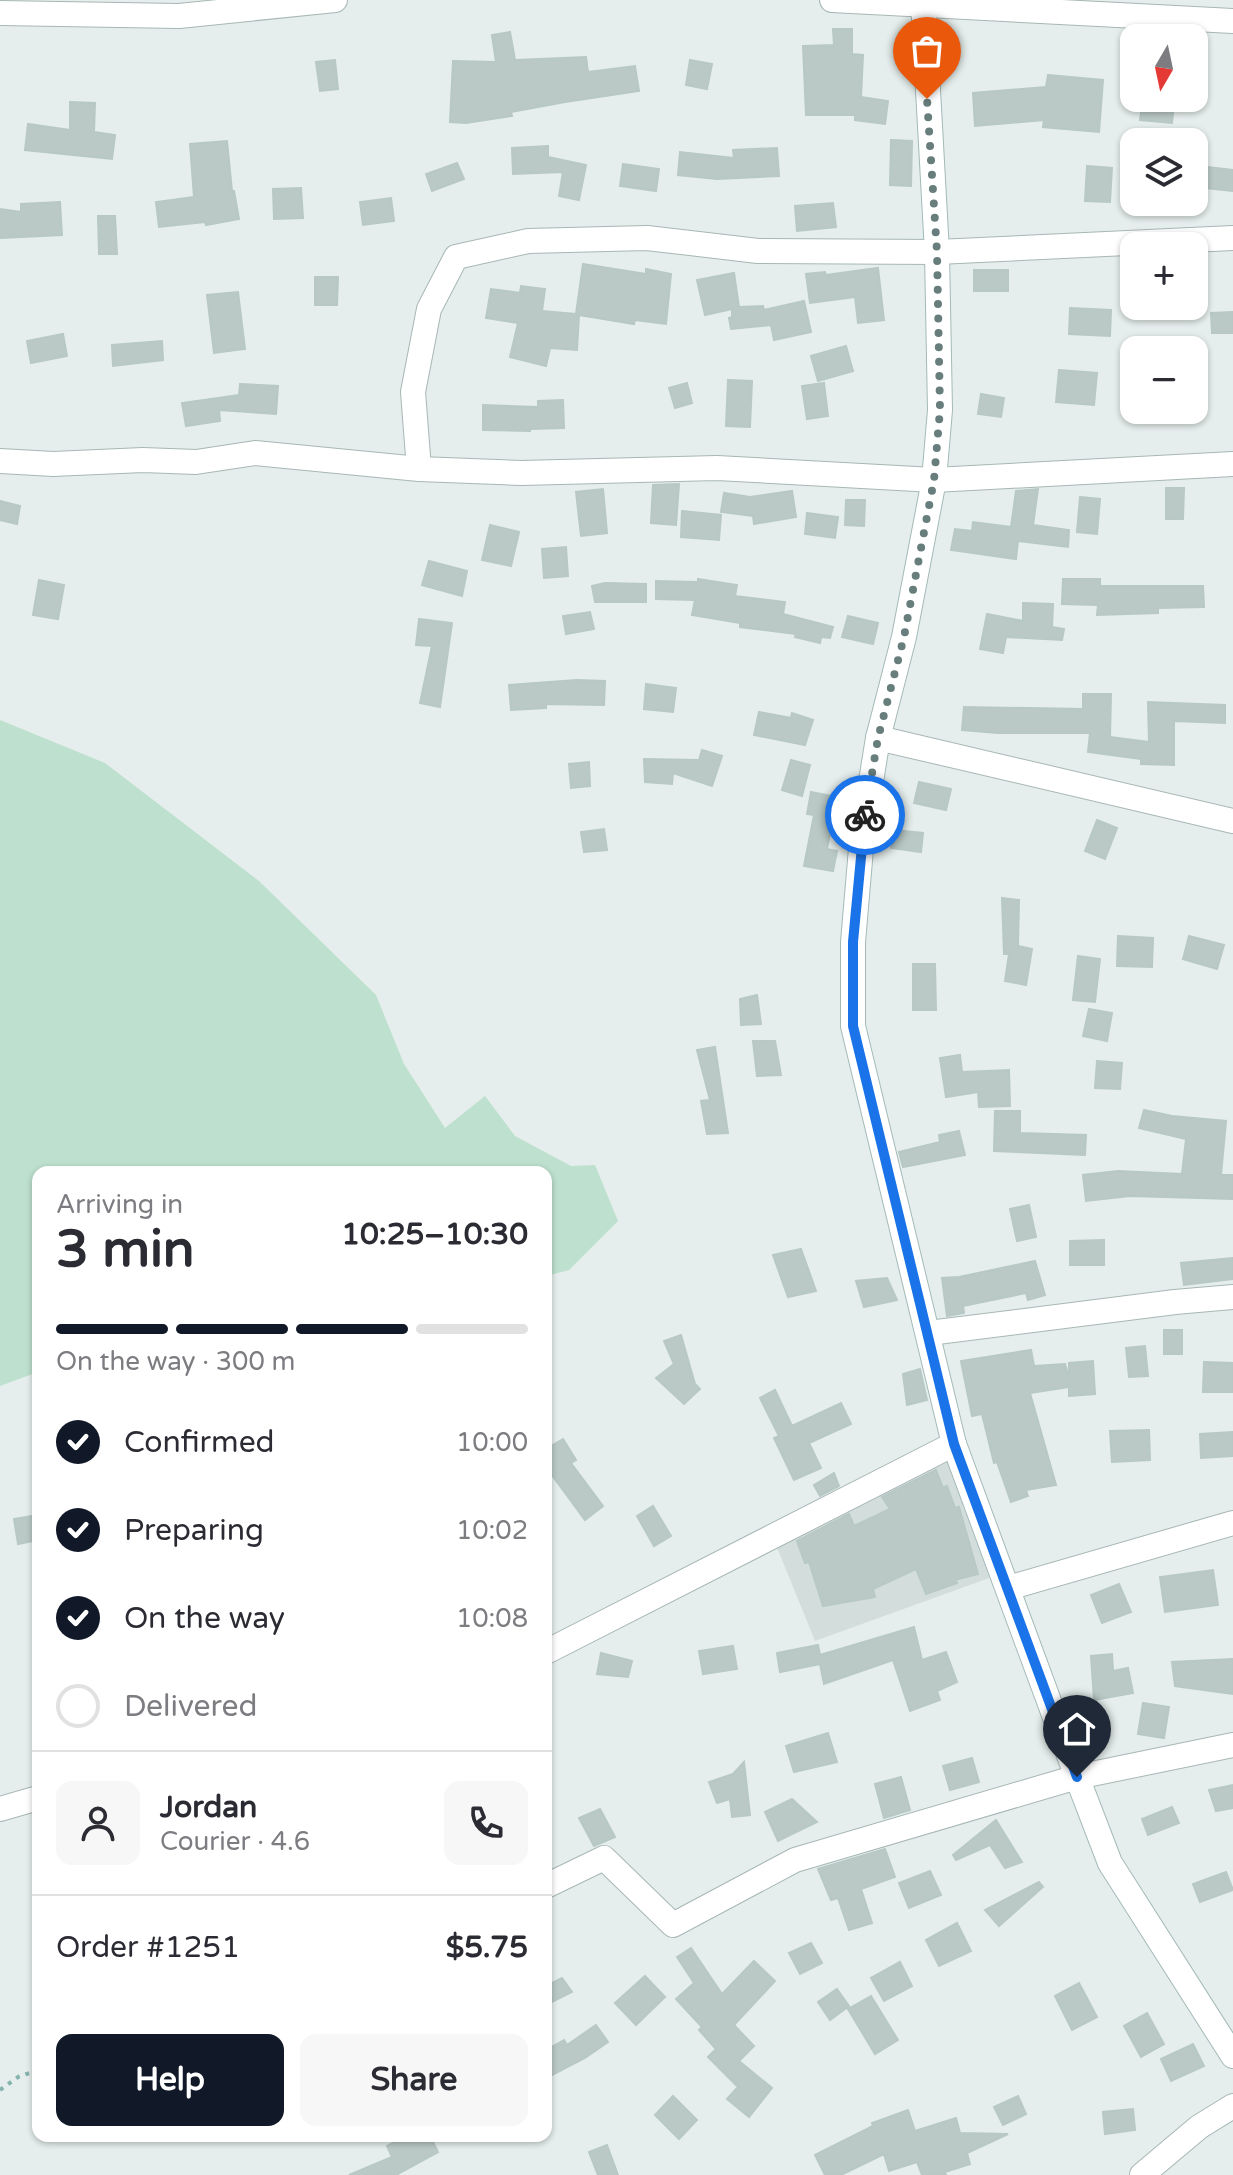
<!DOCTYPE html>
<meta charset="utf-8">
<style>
body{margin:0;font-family:"Varela Round",sans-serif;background:#f7f7f7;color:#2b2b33;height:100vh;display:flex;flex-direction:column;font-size:30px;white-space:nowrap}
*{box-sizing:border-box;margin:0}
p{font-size:26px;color:#7c7c81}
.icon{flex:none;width:44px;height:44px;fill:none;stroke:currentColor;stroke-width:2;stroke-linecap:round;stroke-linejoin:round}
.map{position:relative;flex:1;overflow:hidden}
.panel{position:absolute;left:32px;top:1166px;width:520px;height:976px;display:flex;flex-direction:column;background:#fff;border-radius:16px;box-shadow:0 2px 6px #0004}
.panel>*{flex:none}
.needle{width:52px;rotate:189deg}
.tools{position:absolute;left:1120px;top:24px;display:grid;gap:16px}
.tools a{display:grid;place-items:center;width:88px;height:88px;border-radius:16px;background:#fff;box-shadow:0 2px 6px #0004;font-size:40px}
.pin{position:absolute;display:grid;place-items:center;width:68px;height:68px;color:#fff;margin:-82px -34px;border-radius:50% 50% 50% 0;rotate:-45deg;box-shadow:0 0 8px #0007}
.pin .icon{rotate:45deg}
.courier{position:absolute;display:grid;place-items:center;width:80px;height:80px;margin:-40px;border:6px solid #1a73e8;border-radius:50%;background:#fff;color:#222;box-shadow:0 2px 10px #0007}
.headline em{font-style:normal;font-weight:800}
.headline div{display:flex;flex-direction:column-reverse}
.headline{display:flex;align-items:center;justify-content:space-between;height:136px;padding:0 24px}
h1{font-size:52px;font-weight:800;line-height:60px}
.bar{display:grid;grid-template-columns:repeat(4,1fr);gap:12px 8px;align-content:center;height:96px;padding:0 24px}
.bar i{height:10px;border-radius:6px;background:#e1e1e2}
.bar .on{background:#111827}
.bar p{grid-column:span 4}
.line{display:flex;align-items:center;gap:20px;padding:0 24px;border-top:2px solid #e1e1e2}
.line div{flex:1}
.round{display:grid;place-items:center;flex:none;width:84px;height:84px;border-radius:16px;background:#f7f7f7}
ol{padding:0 24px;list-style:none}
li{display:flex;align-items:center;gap:24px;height:88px}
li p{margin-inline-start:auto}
li .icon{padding:8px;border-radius:50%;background:#111827;color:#fff;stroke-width:4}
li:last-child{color:#7c7c81}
li i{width:44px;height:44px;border:4px solid #e1e1e2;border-radius:50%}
.primary-button{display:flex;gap:16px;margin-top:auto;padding:16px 24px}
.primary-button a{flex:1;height:92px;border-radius:16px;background:#111827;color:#fff;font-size:32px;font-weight:800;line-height:92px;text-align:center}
.primary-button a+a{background:#f7f7f7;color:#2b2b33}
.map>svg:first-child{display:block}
.built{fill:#d3dedc}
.green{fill:#bee0ce}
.building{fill:#bac9c6;stroke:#b7c8c5;stroke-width:2}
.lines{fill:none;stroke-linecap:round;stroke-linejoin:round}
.street-casing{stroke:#a7b7b5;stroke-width:26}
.secondary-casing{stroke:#a3bab7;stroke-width:26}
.path{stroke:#85b3ae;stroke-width:4;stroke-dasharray:4 6;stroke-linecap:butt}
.street{stroke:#fff;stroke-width:24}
.secondary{stroke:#fff;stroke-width:24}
.done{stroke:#677e7c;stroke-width:8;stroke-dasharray:0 14.4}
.route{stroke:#1a73e8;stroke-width:10}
</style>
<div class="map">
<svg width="1233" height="2175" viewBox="0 0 1233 2175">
<rect width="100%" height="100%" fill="#e5eeec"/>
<path class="built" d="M 948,1454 L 992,1577 L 815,1641 L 774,1540 Z"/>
<path class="green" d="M 0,720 L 105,763 L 259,881 L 376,995 L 404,1064 L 445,1128 L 485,1096 L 515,1136 L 571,1166 L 595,1165 L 618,1221 L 569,1270 L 546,1276 L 546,1172 L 38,1172 L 38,1372 L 0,1386 Z"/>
<path class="building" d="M 833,29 L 852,29 L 852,54 L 863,55 L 861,97 L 888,101 L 885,124 L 855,120 L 855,115 L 806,115 L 803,46 L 834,45 Z
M 510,32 L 515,60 L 586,57 L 588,72 L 635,66 L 639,91 L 565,102 L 511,112 L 512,116 L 466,123 L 450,122 L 453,61 L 496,62 L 492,35 Z
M 335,60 L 338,89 L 320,91 L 316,62 Z
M 690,60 L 712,64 L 707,89 L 686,85 Z
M 1048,75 L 1103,80 L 1099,132 L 1043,127 L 1044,120 L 975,126 L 973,93 L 1046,87 Z
M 1143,98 L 1174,102 L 1172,123 L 1140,120 Z
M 70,102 L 95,103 L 94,132 L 115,135 L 112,159 L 25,150 L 28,124 L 70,130 Z
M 891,140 L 912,141 L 911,186 L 890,185 Z
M 227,141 L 232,191 L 234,191 L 239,219 L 206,225 L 205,222 L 159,227 L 156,202 L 194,197 L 190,144 Z
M 548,146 L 548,157 L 586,165 L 579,200 L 559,196 L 563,172 L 513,174 L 512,148 Z
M 777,148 L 779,176 L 717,179 L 678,175 L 680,152 L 734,158 L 733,150 Z
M 457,163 L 464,179 L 432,191 L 426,174 Z
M 623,164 L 659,169 L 656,191 L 620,186 Z
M 1087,166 L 1112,168 L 1110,202 L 1085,201 Z
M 1199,166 L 1233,170 L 1233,191 L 1197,187 Z
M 301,188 L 303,218 L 274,219 L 273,189 Z
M 391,198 L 394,221 L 363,225 L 360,202 Z
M 60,202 L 62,235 L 0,238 L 0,209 L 21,212 L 21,204 Z
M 833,203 L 836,227 L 797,231 L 795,206 Z
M 98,216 L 115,216 L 117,254 L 99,254 Z
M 583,264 L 646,274 L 646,269 L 671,274 L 666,324 L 635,320 L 634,324 L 579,315 L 577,350 L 550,348 L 546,366 L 510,357 L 518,323 L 486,318 L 491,289 L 520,293 L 521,286 L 545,289 L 542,311 L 576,314 Z
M 878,268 L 884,320 L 858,323 L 855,297 L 810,303 L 806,274 L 825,272 L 826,275 Z
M 974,270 L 1008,270 L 1008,291 L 974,291 Z
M 734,273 L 739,307 L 763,306 L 764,310 L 804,301 L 811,332 L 774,340 L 771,325 L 731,329 L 729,318 L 732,317 L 732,309 L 705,315 L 697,280 Z
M 315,277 L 338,277 L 337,305 L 315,305 Z
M 238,292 L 245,349 L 214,353 L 207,295 Z
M 1070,308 L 1111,310 L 1110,336 L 1069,334 Z
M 1233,312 L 1233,333 L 1212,333 L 1211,313 Z
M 63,334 L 67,356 L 31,363 L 27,341 Z
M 162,341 L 163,360 L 113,366 L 112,345 Z
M 846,346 L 853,371 L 818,381 L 811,356 Z
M 1059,370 L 1097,373 L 1094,405 L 1056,402 Z
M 728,380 L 752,381 L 750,427 L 726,426 Z
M 687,383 L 692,403 L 675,408 L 669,388 Z
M 824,383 L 828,416 L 807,419 L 802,386 Z
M 240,384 L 278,386 L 276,414 L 219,410 L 220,421 L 186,426 L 182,403 L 239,395 Z
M 981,394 L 1004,398 L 1001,417 L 978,414 Z
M 563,400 L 564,428 L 530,429 L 530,431 L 483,430 L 483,405 L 538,407 L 538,401 Z
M 679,484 L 676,525 L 651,523 L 653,485 Z
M 1166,488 L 1184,488 L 1183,519 L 1166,519 Z
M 603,489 L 607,533 L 581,536 L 576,492 Z
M 1038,489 L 1033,525 L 1069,530 L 1068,547 L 1018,541 L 1016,559 L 951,550 L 955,529 L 972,531 L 973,522 L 1011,527 L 1016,491 Z
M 792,491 L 796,517 L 754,524 L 753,516 L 721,512 L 724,493 L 750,497 Z
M 1080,497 L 1100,499 L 1097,534 L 1077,532 Z
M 846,500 L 865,500 L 864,526 L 845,525 Z
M 0,501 L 20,506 L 17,524 L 0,520 Z
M 682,511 L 721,515 L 719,540 L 681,537 Z
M 807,513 L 838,517 L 835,538 L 805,534 Z
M 490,525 L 519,532 L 511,566 L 482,560 Z
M 566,547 L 568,576 L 544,578 L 542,549 Z
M 429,561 L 467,571 L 462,596 L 422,585 Z
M 698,579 L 737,585 L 735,596 L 785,602 L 783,614 L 833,627 L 830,638 L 821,637 L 820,643 L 795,637 L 796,634 L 740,627 L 740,623 L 692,615 L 695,600 L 656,599 L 656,581 L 698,582 Z
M 1063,579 L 1100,579 L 1100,586 L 1203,586 L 1204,607 L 1158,608 L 1158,613 L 1097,615 L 1098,605 L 1062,604 Z
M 39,580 L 64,585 L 58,619 L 33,615 Z
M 605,583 L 646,584 L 646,602 L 595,602 L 592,586 Z
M 1023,603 L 1053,604 L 1052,627 L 1064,629 L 1062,640 L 1006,637 L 1003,653 L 980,649 L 987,614 L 1023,621 Z
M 590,612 L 594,629 L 566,634 L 563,616 Z
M 848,616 L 878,623 L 873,644 L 842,637 Z
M 419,619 L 452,623 L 440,707 L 420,703 L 432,646 L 416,645 Z
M 577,680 L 605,681 L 604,705 L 546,704 L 546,708 L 511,710 L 509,685 Z
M 646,684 L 676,688 L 673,712 L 644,709 Z
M 1083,694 L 1111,694 L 1110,737 L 1149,742 L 1148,702 L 1225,705 L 1225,723 L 1174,721 L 1174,765 L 1141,764 L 1141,759 L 1088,752 L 1090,733 L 998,733 L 962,730 L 964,707 L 1083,709 Z
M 759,712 L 791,718 L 792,713 L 813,720 L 805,745 L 754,735 Z
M 702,750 L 722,756 L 712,786 L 673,773 L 672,784 L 645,782 L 644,759 L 699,760 Z
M 791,760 L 810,765 L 802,796 L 782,790 Z
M 589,762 L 590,786 L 571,788 L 569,764 Z
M 919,782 L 951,789 L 946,810 L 914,803 Z
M 811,792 L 837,797 L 827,849 L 837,851 L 833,871 L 804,866 L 814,815 L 807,814 Z
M 1097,820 L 1117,828 L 1105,859 L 1085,851 Z
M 604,829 L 607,850 L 584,852 L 581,832 Z
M 893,830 L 923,833 L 921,852 L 891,848 Z
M 1002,898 L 1019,900 L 1018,946 L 1032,949 L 1026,985 L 1005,981 L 1009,954 L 1004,954 Z
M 1118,936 L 1153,938 L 1152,967 L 1117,966 Z
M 1189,936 L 1224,945 L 1217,969 L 1183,959 Z
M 1078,956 L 1100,959 L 1095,1002 L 1073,1000 Z
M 913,964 L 935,964 L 936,1010 L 913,1010 Z
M 757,995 L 761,1024 L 741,1025 L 740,999 Z
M 1089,1009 L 1112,1013 L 1107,1041 L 1083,1036 Z
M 753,1041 L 775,1041 L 781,1075 L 757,1076 Z
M 715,1047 L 728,1133 L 707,1134 L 701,1101 L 710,1100 L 697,1050 Z
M 960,1055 L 962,1072 L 1009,1070 L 1010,1106 L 979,1107 L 978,1092 L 946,1097 L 940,1058 Z
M 1097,1061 L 1122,1063 L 1120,1089 L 1095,1088 Z
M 1144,1110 L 1172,1116 L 1226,1121 L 1221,1175 L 1233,1175 L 1233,1199 L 1130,1196 L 1086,1201 L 1083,1175 L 1118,1171 L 1182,1174 L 1186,1139 L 1139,1128 Z
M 995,1111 L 1020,1111 L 1020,1133 L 1086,1135 L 1085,1155 L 994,1151 Z
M 959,1131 L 965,1155 L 903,1167 L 899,1152 L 940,1142 L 939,1135 Z
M 1029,1205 L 1036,1237 L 1017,1241 L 1010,1209 Z
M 1104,1240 L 1104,1265 L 1070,1265 L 1070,1241 Z
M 801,1249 L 816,1291 L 788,1297 L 773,1255 Z
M 1233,1258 L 1233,1279 L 1184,1285 L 1181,1263 Z
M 1035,1261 L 1045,1295 L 1028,1300 L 1026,1293 L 963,1306 L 964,1313 L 947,1316 L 942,1278 L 959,1277 Z
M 887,1278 L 897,1300 L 864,1307 L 856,1281 Z
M 1164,1330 L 1182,1330 L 1182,1354 L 1164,1354 Z
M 681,1335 L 695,1384 L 700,1389 L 684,1404 L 656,1378 L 674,1364 L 664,1341 Z
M 1145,1346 L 1148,1376 L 1129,1377 L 1126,1348 Z
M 1031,1350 L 1034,1366 L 1065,1364 L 1069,1378 L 1069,1363 L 1093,1361 L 1095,1394 L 1069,1396 L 1069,1387 L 1030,1393 L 1056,1485 L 1026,1490 L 1028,1496 L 1011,1502 L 997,1462 L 994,1463 L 982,1414 L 972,1416 L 961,1361 Z
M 1204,1362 L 1233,1363 L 1233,1392 L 1203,1392 Z
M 920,1369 L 927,1400 L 907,1405 L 903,1374 Z
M 775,1390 L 792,1426 L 841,1403 L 851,1424 L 809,1443 L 821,1468 L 794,1480 L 774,1438 L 779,1436 L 760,1398 Z
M 1149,1430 L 1150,1460 L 1112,1462 L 1110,1431 Z
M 1233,1432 L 1233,1456 L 1201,1458 L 1200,1434 Z
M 563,1439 L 576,1460 L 571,1463 L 603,1506 L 585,1520 L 546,1467 L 546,1449 Z
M 936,1470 L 943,1488 L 947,1486 L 955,1508 L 959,1507 L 978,1574 L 955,1580 L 957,1583 L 926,1594 L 916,1569 L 873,1589 L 875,1597 L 823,1606 L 809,1562 L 805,1563 L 797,1541 L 849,1514 L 854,1526 L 890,1509 L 882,1497 Z
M 834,1473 L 839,1486 L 820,1496 L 814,1485 Z
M 653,1506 L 671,1536 L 654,1546 L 637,1516 Z
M 38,1515 L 38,1540 L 18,1544 L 14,1519 Z
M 1213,1570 L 1218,1605 L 1165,1612 L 1160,1577 Z
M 1119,1584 L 1131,1612 L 1102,1623 L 1091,1595 Z
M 914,1627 L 922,1660 L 946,1652 L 957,1682 L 937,1691 L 940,1700 L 910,1711 L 893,1660 L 824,1684 L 820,1664 L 780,1672 L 777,1653 L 818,1645 L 820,1655 Z
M 733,1646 L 737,1669 L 703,1674 L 699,1651 Z
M 601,1653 L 632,1661 L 628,1677 L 597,1674 Z
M 1112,1654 L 1113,1671 L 1128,1668 L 1133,1693 L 1094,1700 L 1091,1656 Z
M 1233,1659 L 1233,1694 L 1175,1686 L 1172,1662 Z
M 1143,1703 L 1169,1707 L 1164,1738 L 1138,1734 Z
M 828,1733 L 837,1762 L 794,1772 L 786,1746 Z
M 972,1758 L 979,1782 L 950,1790 L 943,1766 Z
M 744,1762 L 750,1815 L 732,1817 L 730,1799 L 717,1803 L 709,1782 L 733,1774 Z
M 901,1777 L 910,1810 L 884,1818 L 875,1784 Z
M 1233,1785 L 1233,1808 L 1216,1811 L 1209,1790 Z
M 792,1799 L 817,1822 L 778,1841 L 765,1812 Z
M 1172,1807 L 1179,1823 L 1148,1835 L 1142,1819 Z
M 600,1809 L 615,1837 L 594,1846 L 579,1818 Z
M 996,1820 L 1022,1862 L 1005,1868 L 990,1845 L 956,1860 L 953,1855 Z
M 885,1849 L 895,1877 L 861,1889 L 872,1923 L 849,1930 L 838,1898 L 831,1900 L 818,1869 Z
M 930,1871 L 941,1895 L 909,1908 L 899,1883 Z
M 1226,1872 L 1233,1890 L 1200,1902 L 1193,1884 Z
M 1039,1882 L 1043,1887 L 999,1926 L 985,1910 Z
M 957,1923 L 971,1951 L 939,1966 L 926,1940 Z
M 811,1943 L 822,1963 L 800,1974 L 789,1953 Z
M 691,1948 L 722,1994 L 754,1961 L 775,1981 L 734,2025 L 754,2046 L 739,2061 L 772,2088 L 749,2117 L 727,2099 L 738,2087 L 708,2057 L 716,2049 L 699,2030 L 702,2027 L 676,1999 L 694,1983 L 677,1957 Z
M 900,1962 L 912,1986 L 884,2001 L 871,1978 Z
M 645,1976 L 665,1997 L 636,2025 L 615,2003 Z
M 562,1978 L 572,1992 L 546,2005 L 546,1986 Z
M 1079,1983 L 1097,2017 L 1072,2030 L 1055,1996 Z
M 837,1989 L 849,2006 L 830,2020 L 818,2002 Z
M 871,1996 L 898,2040 L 875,2054 L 848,2009 Z
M 1147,2013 L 1164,2044 L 1141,2057 L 1124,2026 Z
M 596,2025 L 608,2042 L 585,2058 L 546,2078 L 546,2050 L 564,2040 L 567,2045 Z
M 1193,2044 L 1204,2066 L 1171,2081 L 1161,2059 Z
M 673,2096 L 697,2120 L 679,2139 L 655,2115 Z
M 1018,2096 L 1026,2114 L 1003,2125 L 994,2107 Z
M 1133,2109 L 1135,2130 L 1105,2134 L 1103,2112 Z
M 908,2110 L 915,2131 L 956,2118 L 960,2133 L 1008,2134 L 967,2153 L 970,2164 L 945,2172 L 946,2175 L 922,2175 L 917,2162 L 889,2171 L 884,2154 L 841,2175 L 825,2175 L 815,2155 L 873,2126 L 872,2123 Z
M 406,2136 L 430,2136 L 438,2152 L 396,2175 L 349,2175 L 392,2157 L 387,2146 Z
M 607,2145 L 618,2175 L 598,2175 L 589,2152 Z"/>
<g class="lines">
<g class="street-casing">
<path id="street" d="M 832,0 L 1233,21
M 0,13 L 179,16 L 335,0
M 0,461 L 53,464 L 143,460 L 196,462 L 255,453 L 419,469 L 521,473 L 717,468 L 934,480 L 1233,464
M 419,469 L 413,392 L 429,309 L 456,257 L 528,241 L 647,238 L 758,251 L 937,252 L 1233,238
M 878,738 L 1233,821
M 929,1333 L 1175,1302 L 1233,1297
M 1008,1588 L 1233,1523
M 546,1652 L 954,1444
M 0,1809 L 38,1798
M 546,1886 L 604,1858 L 673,1925 L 795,1860 L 1077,1777 L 1233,1745
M 1142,2175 L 1199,2127 L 1233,2106"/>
</g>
<g class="secondary-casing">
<path id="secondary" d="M 923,0 L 937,252 L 940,410 L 934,480 L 904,637 L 878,738 L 862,837 L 853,942 L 853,1026 L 954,1444 L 1077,1777 L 1110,1863 L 1233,2056"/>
</g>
<path class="path" d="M 0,2090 L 18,2077 L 38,2070"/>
<use href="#street" class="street"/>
<use href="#secondary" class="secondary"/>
</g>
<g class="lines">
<path class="done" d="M 865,815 L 878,738 L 904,637 L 934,480 L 940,410 L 937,252 L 927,99"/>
<path class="route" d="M 865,815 L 853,942 L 853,1026 L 954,1444 L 1077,1777"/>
</g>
</svg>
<div class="tools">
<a><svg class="needle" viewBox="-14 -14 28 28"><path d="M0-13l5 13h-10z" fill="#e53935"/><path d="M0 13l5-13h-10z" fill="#7c7c81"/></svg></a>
<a><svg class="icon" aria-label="layers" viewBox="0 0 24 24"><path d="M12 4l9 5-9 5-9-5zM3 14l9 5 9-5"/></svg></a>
<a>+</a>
<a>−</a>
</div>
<div class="pin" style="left:927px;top:99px;background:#ea580c"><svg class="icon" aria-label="bag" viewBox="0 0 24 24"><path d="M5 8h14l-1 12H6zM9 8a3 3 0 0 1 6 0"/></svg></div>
<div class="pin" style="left:1077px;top:1777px;background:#1f2937"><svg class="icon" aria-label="home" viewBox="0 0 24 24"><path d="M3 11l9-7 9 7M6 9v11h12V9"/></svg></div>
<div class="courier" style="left:865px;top:815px"><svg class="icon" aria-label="bike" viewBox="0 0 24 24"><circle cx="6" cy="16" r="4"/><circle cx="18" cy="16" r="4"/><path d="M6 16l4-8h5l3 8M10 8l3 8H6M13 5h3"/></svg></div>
<section class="panel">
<div class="headline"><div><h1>3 min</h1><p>Arriving in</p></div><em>10:25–10:30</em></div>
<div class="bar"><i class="on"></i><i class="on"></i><i class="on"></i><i></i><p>On the way · 300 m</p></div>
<ol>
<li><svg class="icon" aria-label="check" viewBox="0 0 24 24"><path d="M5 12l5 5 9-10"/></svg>Confirmed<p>10:00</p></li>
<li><svg class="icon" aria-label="check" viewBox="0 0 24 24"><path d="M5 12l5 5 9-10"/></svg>Preparing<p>10:02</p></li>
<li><svg class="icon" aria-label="check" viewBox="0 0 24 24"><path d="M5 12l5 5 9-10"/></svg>On the way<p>10:08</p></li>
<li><i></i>Delivered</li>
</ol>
<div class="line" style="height:144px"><a class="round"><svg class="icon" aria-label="person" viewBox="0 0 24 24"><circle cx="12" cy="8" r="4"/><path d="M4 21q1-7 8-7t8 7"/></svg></a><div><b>Jordan</b><p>Courier · 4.6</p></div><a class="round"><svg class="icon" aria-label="phone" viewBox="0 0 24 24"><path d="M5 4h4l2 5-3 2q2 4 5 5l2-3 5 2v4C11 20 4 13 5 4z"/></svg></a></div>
<div class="line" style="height:104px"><div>Order #1251</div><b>$5.75</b></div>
<div class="primary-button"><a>Help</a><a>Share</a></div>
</section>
</div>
